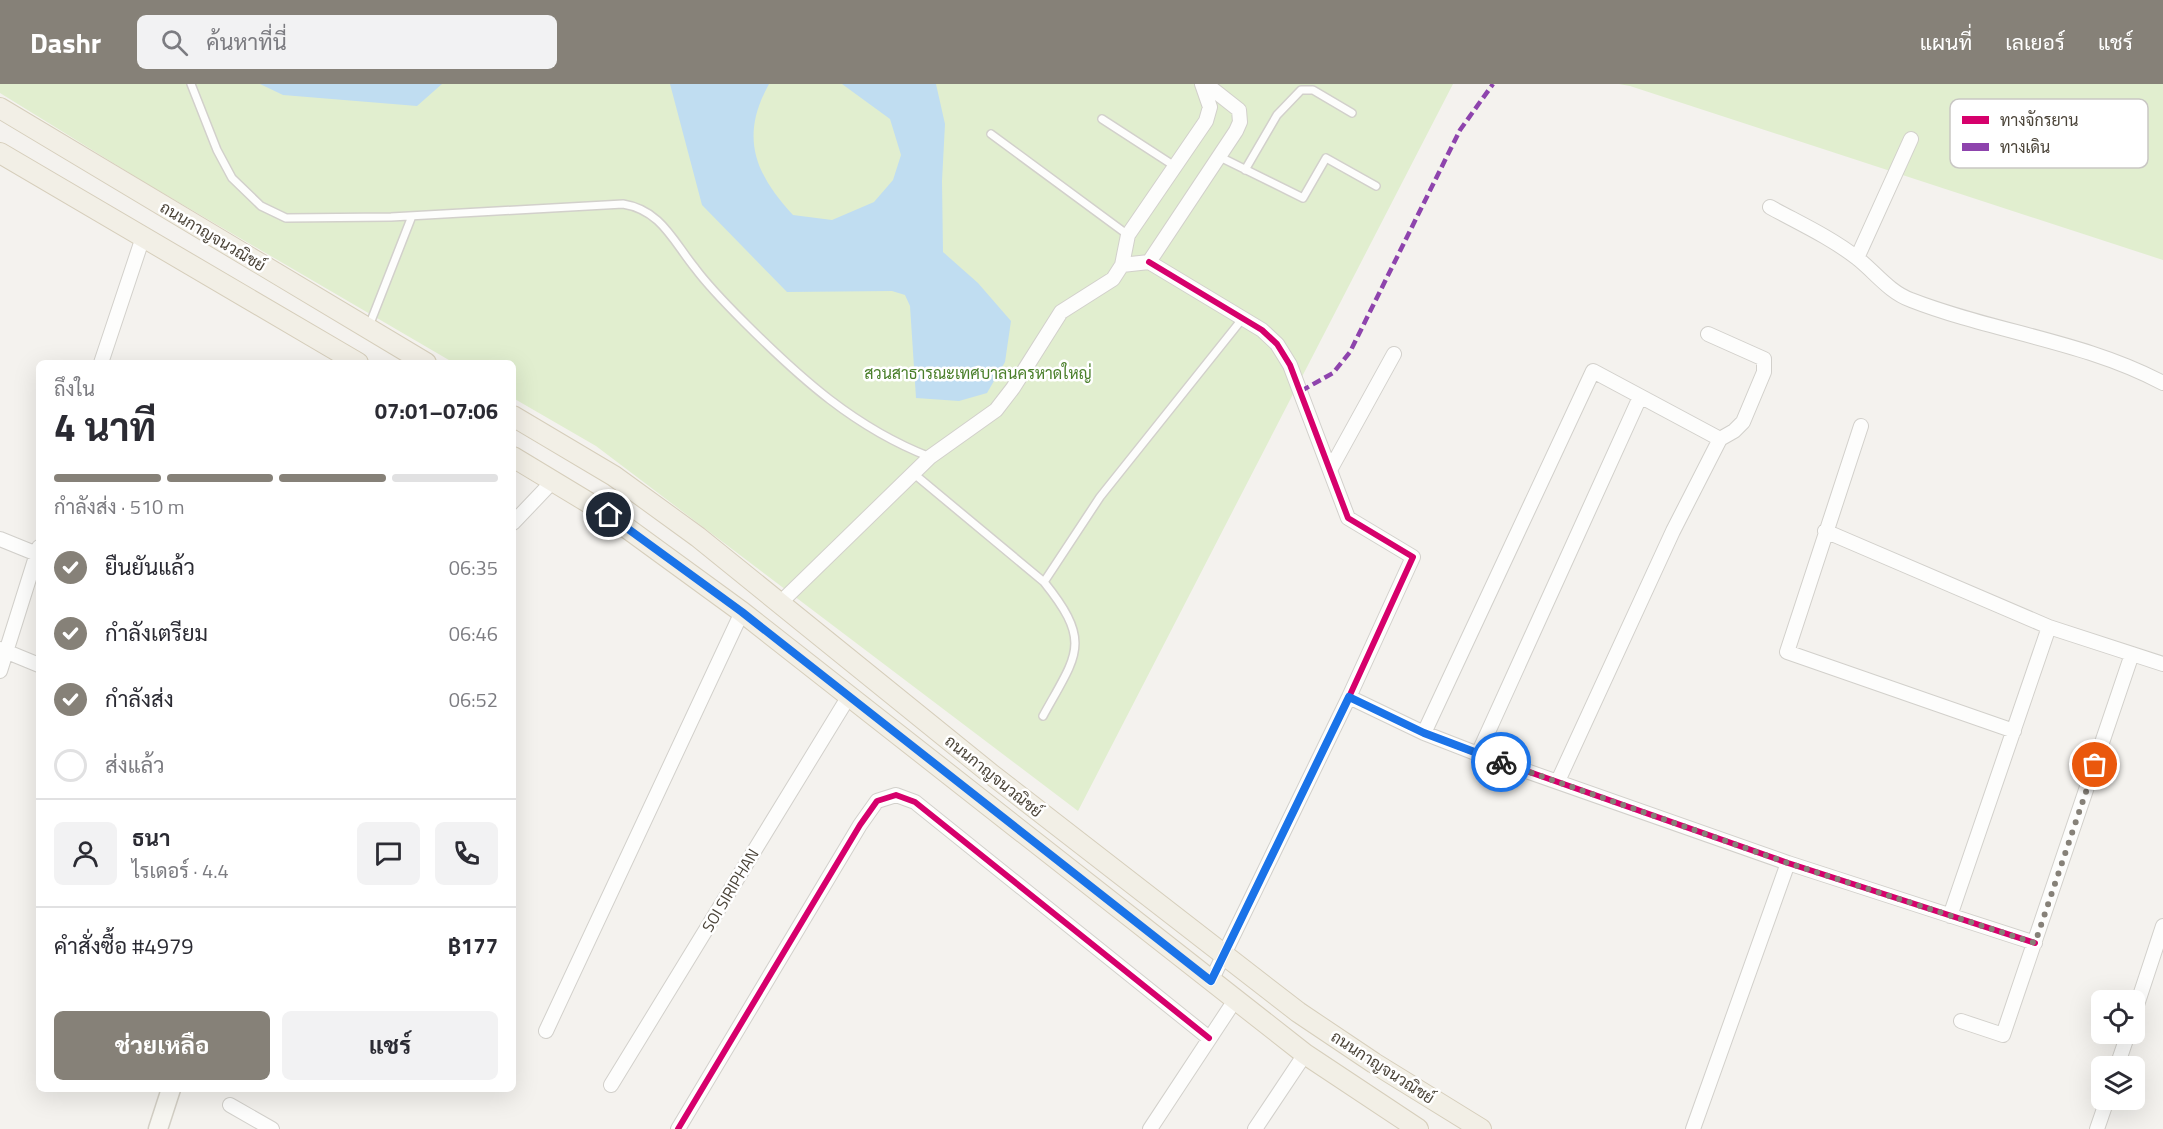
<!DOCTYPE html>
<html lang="th">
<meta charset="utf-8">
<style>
body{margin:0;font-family:"Titillium Web",Sarabun,sans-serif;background:#f2f2f3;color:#2b2b33;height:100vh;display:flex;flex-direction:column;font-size:22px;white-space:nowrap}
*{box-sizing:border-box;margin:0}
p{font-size:20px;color:#7c7c81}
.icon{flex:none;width:33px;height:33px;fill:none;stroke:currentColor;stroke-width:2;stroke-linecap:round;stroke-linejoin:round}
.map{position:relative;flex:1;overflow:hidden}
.details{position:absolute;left:36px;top:276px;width:480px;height:732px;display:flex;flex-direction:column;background:#fff;border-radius:9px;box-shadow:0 6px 24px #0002}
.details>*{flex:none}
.tools{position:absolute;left:2091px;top:906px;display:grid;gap:12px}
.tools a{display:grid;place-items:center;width:54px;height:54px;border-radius:9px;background:#fff;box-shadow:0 6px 24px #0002;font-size:30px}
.pin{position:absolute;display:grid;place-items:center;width:51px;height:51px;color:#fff;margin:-26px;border:3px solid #fff;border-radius:50%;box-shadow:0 2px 6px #0007}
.courier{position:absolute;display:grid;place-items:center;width:60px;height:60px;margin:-30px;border:4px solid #1a73e8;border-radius:50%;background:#fff;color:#222;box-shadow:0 2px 8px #0007}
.head em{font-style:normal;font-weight:700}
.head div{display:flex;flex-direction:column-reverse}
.head{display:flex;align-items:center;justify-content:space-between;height:102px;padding:0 18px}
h1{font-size:39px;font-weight:700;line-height:45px}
.bar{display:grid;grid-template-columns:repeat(4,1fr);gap:9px 6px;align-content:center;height:72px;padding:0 18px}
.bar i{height:8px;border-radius:4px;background:#e1e1e2}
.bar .current{background:#868178}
.bar p{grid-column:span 4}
.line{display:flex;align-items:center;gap:15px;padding:0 18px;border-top:2px solid #e1e1e2}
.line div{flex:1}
.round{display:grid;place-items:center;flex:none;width:63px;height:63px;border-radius:9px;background:#f2f2f3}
ol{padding:0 18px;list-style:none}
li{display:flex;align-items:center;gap:18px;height:66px}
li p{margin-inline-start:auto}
li .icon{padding:6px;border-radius:50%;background:#868178;color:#fff;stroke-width:4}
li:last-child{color:#7c7c81}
li i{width:33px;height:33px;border:3px solid #e1e1e2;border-radius:50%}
.primary-button{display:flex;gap:12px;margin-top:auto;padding:12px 18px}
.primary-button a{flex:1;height:69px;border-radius:9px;background:#868178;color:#fff;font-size:24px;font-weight:700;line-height:69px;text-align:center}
.primary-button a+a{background:#f2f2f3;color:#2b2b33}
header{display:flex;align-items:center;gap:36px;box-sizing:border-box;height:84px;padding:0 30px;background:#868178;color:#fff}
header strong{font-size:28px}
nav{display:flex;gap:33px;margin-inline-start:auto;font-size:21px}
.search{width:420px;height:54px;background:#f2f2f3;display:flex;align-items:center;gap:15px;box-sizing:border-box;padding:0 21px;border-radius:9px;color:#7c7c81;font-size:22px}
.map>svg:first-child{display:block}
.green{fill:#e1eecf}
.water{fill:#c0ddf1}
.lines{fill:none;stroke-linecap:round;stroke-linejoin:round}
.lane-casing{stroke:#d2d0cb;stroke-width:10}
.street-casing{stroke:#d2d0cb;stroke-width:16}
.secondary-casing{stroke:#d3cfc5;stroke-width:21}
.primary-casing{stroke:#d6cebb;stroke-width:22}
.lane{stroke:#fdfdfc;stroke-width:7}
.street{stroke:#fdfdfc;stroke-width:14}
.secondary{stroke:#f7f6f1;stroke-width:18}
.primary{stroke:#f2efe6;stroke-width:20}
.quiet{stroke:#8e44ad;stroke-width:4.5;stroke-dasharray:9 4.5;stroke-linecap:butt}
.cycleway-casing{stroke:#fff;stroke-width:10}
.cycleway{stroke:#d6006c;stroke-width:6}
.done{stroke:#868178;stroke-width:6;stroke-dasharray:0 10.8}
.route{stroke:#1a73e8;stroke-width:8}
.labels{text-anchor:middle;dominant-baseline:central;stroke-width:5;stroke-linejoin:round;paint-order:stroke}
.street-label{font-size:16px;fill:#4b4439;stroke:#fff}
.park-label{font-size:16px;fill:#4a7f2a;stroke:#fff}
.key{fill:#fff;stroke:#c9c7c4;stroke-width:1.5}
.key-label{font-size:16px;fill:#4b4439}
</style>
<header>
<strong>Dashr</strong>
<div class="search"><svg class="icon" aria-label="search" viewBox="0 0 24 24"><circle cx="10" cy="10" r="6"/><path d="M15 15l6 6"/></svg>ค้นหาที่นี่</div>
<nav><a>แผนที่</a><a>เลเยอร์</a><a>แชร์</a></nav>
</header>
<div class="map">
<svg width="2163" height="1045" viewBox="0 0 2163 1045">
<rect width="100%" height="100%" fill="#f4f2ee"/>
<path class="green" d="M 0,0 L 1453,0 L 1078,727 L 596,362 L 513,314 L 513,279 L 454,279 L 144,98 L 0,9 Z
M 1619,0 L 2163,0 L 2163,176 L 1630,2 Z"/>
<path class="water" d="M 260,0 L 442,0 L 417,22 L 283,11 Z
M 670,0 L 769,0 C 740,52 754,89 793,131 L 832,136 L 874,118 L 893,96 L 901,71 L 890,35 L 842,0 L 936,0 L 945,40 L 942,97 L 943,168 L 978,199 L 1011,237 L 1005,278 L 987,309 L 959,317 L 916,314 L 910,222 L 905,211 L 892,207 L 787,208 L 702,121 Z"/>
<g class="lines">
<g class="lane-casing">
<path id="lane" d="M 191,0 L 217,66 L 232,94 L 261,122 L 286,134 L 391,133 L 623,120 C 661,126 673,157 695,184 C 709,203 727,221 744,238 C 800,294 855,344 930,373
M 1102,35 L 1176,83
M 991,50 L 1128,151
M 1220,73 L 1303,114 L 1326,74 L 1376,102
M 1245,86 L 1277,31 L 1301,6 L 1313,6 L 1352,29
M 369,242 L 412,132
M 913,389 L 1044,498 L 1100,413 L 1243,234
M 1043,632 C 1077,570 1093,559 1044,498"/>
</g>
<g class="street-casing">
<path id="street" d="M 1770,123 C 1799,139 1830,153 1857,174 C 1875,188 1889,208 1911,216 C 1993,248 2084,257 2163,299
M 1857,174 L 1911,55
M 1149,178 L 1262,246 L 1277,260 L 1290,281 L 1348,434 L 1413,473 L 1349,613 L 1211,897
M 1122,181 L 1149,178 L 1236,47 L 1240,38 L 1239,26 L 1206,0
M 101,279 L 143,153
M 1861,342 L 1787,568 L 2014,647
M 1330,386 L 1394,270
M 513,439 L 553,397
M 1825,447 L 2049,543 L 2163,580
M 0,455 L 37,470
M 780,519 L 930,373 L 996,326 L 1013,304 L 1061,228 L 1113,195 L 1122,181 L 1128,151 L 1206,37 L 1210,23 L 1202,0
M 0,565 L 39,581
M 0,587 L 39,463
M 1349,613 L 1424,649 L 1478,670 L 1788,779 L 2035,859
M 1424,649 L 1593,287 L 1720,355 L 1734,347 L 1743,338 L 1764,288 L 1764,275 L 1708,250
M 1478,670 L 1640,313
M 1558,697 L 1673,447 L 1720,355
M 1950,832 L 2049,543
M 2134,930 L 2163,842
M 1961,937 L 2003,951 L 2132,570
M 546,947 L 742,528
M 2117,982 L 2128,950
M 611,1001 L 849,612
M 230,1021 L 272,1045
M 678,1045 L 860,741 L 877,717 L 896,711 L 915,718 L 1209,954
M 1150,1045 L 1235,916
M 1255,1045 L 1305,970
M 1693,1045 L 1788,779
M 2097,1045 L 2107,1016"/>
</g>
<g class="secondary-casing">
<path id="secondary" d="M 158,1045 L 171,1005"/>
</g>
<g class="primary-casing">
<path id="primary" d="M 0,24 L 426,279
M 0,69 L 358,279
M 513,332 L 614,392 L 698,453 L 991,690 L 1298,928 L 1374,979 L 1481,1045
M 513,373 L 609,431 L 742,528 L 1305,970 L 1418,1045"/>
</g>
<use href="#lane" class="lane"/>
<use href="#street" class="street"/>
<use href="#secondary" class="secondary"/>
<use href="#primary" class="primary"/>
<path class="quiet" d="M 1301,307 L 1333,289 L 1350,268 L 1460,46 L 1493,0"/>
<g class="cycleway-casing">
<path id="cycleway" d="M 1149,178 L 1262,246 L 1277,260 L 1290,281 L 1348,434 L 1413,473 L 1349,613 L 1211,897
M 1349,613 L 1424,649 L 1478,670 L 1788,779 L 2035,859
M 678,1045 L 860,741 L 877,717 L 896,711 L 915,718 L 1209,954"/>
</g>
<use href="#cycleway" class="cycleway"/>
</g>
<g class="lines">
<path class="done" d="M 1501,678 L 1788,779 L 2035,859 L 2095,681"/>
<path class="route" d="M 609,431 L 742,528 L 1211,897 L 1349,613 L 1424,649 L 1501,678"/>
</g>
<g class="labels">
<g class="street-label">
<text transform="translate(213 152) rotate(31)">ถนนกาญจนวณิชย์</text>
<text transform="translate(994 692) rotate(39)">ถนนกาญจนวณิชย์</text>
<text transform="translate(730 806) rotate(-59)">SOI SIRIPHAN</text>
<text transform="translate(1383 983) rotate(33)">ถนนกาญจนวณิชย์</text>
</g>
<g class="park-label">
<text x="978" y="289">สวนสาธารณะเทศบาลนครหาดใหญ่</text>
</g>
</g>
<rect x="1950" y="15" width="198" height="69" rx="9" class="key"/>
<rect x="1962" y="32" width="27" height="8" fill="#d6006c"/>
<rect x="1962" y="59" width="27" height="8" fill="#8e44ad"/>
<g class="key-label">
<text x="2000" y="42">ทางจักรยาน</text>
<text x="2000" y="69">ทางเดิน</text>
</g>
</svg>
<div class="tools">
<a><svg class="icon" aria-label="locate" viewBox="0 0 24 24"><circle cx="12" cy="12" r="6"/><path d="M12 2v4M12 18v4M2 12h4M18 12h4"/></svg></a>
<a><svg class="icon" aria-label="layers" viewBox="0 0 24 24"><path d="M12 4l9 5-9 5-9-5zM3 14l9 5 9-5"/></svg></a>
</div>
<div class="pin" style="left:2095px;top:681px;background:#ea580c"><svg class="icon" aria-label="bag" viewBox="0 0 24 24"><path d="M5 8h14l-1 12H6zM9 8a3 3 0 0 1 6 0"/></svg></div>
<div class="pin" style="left:609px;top:431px;background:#1f2937"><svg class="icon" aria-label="home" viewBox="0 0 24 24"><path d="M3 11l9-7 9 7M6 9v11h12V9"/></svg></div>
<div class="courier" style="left:1501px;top:678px"><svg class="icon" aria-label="bike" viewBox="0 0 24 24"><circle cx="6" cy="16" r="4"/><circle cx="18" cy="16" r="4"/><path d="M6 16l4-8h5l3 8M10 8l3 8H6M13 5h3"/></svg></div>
<section class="details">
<div class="head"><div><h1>4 นาที</h1><p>ถึงใน</p></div><em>07:01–07:06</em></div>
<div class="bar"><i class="current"></i><i class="current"></i><i class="current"></i><i></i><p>กำลังส่ง · 510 m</p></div>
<ol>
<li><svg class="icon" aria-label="check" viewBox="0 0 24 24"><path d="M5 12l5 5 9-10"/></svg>ยืนยันแล้ว<p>06:35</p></li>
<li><svg class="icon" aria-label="check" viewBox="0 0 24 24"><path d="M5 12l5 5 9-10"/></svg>กำลังเตรียม<p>06:46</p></li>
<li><svg class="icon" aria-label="check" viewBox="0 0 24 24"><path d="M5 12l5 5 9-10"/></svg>กำลังส่ง<p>06:52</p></li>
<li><i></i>ส่งแล้ว</li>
</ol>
<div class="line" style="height:108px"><a class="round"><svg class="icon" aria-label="person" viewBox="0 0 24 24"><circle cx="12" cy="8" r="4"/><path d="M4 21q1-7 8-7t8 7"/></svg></a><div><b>ธนา</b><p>ไรเดอร์ · 4.4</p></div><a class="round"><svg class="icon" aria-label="chat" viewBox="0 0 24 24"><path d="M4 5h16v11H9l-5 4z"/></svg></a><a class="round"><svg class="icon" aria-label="phone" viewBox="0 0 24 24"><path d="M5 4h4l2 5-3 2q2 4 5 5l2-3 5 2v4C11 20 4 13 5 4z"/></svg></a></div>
<div class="line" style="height:78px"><div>คำสั่งซื้อ #4979</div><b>฿177</b></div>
<div class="primary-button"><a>ช่วยเหลือ</a><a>แชร์</a></div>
</section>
</div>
